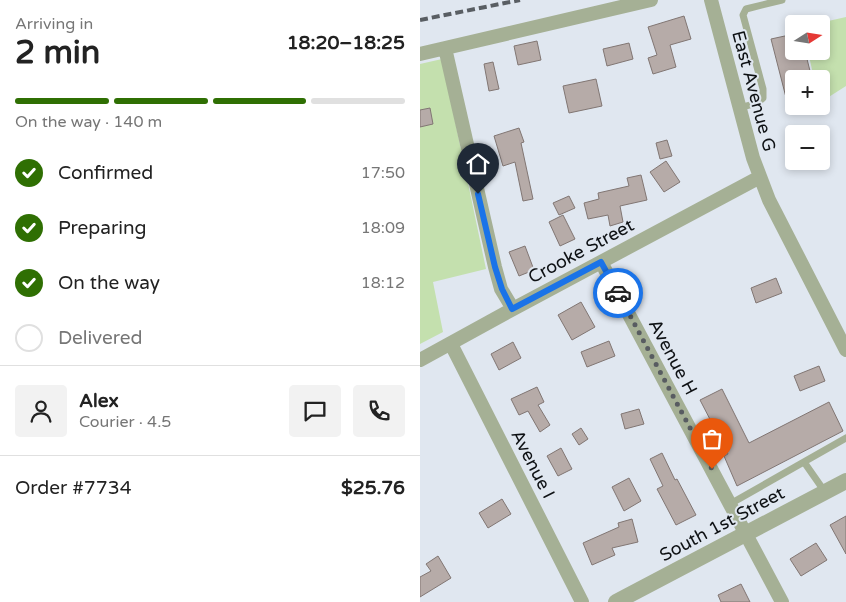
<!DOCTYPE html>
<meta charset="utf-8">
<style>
body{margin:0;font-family:"Varela Round",sans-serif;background:#f2f2f2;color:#222;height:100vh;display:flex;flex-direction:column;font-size:19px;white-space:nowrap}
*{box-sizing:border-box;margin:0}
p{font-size:16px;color:#767676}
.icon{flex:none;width:28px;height:28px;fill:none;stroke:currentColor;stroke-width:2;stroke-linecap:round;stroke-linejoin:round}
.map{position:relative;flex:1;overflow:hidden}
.sheet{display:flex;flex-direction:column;background:#fff;width:420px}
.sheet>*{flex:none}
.needle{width:32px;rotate:78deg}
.buttons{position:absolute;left:365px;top:15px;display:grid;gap:10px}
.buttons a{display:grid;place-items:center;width:45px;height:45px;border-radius:5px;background:#fff;box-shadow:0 2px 8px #0003;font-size:25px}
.pin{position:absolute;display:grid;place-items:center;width:42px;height:42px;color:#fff;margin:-51px -21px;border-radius:50% 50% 50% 0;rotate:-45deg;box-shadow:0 0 5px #0007}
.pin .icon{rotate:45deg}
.courier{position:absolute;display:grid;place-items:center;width:50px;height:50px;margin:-25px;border:4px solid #1a73e8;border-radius:50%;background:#fff;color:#222;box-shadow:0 1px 6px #0007}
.summary em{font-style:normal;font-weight:700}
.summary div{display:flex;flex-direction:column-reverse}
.summary{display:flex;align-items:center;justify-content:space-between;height:85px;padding:0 15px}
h1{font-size:32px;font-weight:700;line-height:38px}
.bar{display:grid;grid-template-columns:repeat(4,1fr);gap:8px 5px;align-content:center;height:60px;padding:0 15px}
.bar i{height:6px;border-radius:4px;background:#e0e0e0}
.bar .current{background:#2f6f03}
.bar p{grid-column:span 4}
.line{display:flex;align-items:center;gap:12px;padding:0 15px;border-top:1px solid #e0e0e0}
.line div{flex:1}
.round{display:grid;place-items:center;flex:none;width:52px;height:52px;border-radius:5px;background:#f2f2f2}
ol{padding:0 15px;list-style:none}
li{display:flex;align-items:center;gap:15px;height:55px}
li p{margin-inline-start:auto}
li .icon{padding:5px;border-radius:50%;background:#2f6f03;color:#fff;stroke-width:4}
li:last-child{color:#767676}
li i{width:28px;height:28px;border:2px solid #e0e0e0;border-radius:50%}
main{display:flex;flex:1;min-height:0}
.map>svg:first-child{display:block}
.green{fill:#c4e0ae}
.building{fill:#b6aba8;stroke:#817673}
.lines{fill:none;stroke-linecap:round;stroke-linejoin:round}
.service{stroke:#a5b095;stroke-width:7}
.minor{stroke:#a5b095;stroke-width:14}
.tertiary{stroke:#a5b095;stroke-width:16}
.rail{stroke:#595e63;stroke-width:4;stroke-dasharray:8 4;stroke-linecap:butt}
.done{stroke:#585c61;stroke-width:5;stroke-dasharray:0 9}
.route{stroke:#1a73e8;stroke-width:6}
.labels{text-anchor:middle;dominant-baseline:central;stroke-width:4;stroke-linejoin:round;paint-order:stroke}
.street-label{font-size:18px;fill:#0e1114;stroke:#e0e7f0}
</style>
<main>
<section class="sheet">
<div class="summary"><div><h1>2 min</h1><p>Arriving in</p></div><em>18:20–18:25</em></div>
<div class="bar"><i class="current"></i><i class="current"></i><i class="current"></i><i></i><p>On the way · 140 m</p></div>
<ol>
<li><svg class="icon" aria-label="check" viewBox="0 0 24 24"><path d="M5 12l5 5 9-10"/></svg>Confirmed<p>17:50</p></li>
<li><svg class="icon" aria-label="check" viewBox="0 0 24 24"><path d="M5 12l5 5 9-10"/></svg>Preparing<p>18:09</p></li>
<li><svg class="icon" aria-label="check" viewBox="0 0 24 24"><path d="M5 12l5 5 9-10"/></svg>On the way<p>18:12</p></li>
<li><i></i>Delivered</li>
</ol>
<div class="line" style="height:90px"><a class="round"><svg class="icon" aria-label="person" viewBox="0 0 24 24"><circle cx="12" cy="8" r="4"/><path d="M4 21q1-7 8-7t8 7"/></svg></a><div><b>Alex</b><p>Courier · 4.5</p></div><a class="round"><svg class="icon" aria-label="chat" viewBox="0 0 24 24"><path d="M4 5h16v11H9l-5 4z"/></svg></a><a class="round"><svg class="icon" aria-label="phone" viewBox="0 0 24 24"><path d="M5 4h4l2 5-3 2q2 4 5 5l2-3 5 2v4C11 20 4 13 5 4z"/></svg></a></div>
<div class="line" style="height:65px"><div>Order #7734</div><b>$25.76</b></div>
</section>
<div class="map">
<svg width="426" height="602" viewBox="0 0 426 602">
<rect width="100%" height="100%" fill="#e0e7f0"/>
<path class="green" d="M 426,17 L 426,86 L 404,100 L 402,93 L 401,93 L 401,79 L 394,79 L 388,51 L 401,51 L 401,24 L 395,24 Z
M 22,59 L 66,269 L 13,282 L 23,332 L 0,344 L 0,64 Z"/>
<path class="building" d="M 264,16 L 271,39 L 250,45 L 256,67 L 233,74 L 228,58 L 237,55 L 228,27 Z
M 374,34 L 374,51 L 385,51 L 392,79 L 374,79 L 374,112 L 370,113 L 351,39 Z
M 117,41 L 121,60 L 98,65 L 94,46 Z
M 209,43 L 213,59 L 187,66 L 183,49 Z
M 73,62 L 79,89 L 69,91 L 64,64 Z
M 176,79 L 182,106 L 149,113 L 143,86 Z
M 10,108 L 13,124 L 0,127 L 0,110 Z
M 99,128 L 104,142 L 101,143 L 113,199 L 103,201 L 95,162 L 83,166 L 74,136 Z
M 247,140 L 252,156 L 240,159 L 236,143 Z
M 246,161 L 260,182 L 244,192 L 230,172 Z
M 221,175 L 227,200 L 200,206 L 203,222 L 190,226 L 188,215 L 168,219 L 164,203 L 179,199 L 178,193 L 209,186 L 207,178 Z
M 149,196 L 155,208 L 139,215 L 133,203 Z
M 143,215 L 155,239 L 140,246 L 129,222 Z
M 105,246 L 114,270 L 99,276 L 89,252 Z
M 356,278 L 362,293 L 336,303 L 331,288 Z
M 161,302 L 175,327 L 152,340 L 138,315 Z
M 189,341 L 195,356 L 167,367 L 161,352 Z
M 93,342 L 101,358 L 79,370 L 71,354 Z
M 399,366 L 405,381 L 380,391 L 374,376 Z
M 117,387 L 124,402 L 118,405 L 130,425 L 120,432 L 108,411 L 99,415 L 91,399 Z
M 302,389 L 329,443 L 409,402 L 423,431 L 317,486 L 304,456 L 308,454 L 280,400 Z
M 219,409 L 224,424 L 205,429 L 201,414 Z
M 161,428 L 168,439 L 159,445 L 152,434 Z
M 141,448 L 152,469 L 138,476 L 127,456 Z
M 242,453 L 255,480 L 257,479 L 276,515 L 256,525 L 237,489 L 243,486 L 230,459 Z
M 209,478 L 221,501 L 204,511 L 192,487 Z
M 82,499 L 91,514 L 68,528 L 59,513 Z
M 426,516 L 426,554 L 410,525 Z
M 212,519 L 218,542 L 192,548 L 195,555 L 172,565 L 163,543 L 199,527 L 198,523 Z
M 396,543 L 407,560 L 381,576 L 370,559 Z
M 18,556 L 31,578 L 0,597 L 0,577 L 11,571 L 6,564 Z
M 321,584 L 330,602 L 301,602 L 298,595 Z"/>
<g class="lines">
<path class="service" d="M 319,108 L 337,103 L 343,98 L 343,89 L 323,15 L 326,9 L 362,0
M 384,462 L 405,492
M 310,504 L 426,438"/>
<path class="minor" d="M 291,0 L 333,158 L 349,200 L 426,350
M 25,48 L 75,267 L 81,289 L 93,309
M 0,54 L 231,0
M 181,262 L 362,602
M 31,344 L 162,602
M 0,360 L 93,309 L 340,177"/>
<path class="tertiary" d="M 196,602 L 426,481"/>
<path class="rail" d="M 0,20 L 100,0"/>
</g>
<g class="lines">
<path class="done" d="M 198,293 L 292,469"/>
<path class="route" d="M 58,194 L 75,267 L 82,289 L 92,309 L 181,262 L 198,293"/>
</g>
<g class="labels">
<g class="street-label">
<text transform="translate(334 91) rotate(75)">East Avenue G</text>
<text transform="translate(161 251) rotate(-28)">Crooke Street</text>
<text transform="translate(253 357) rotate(62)">Avenue H</text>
<text transform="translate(113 464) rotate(63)">Avenue I</text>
<text transform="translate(302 524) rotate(-28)">South 1st Street</text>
</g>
</g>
</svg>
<div class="buttons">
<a><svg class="needle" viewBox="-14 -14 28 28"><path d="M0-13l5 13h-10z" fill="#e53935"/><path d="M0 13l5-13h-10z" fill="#767676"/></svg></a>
<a>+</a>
<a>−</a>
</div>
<div class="pin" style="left:292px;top:469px;background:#ea580c"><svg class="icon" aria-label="bag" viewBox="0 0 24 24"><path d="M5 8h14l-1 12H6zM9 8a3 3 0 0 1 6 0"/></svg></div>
<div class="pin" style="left:58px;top:194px;background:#1f2937"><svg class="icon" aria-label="home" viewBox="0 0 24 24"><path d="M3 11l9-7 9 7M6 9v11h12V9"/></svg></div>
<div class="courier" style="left:198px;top:293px"><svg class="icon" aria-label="car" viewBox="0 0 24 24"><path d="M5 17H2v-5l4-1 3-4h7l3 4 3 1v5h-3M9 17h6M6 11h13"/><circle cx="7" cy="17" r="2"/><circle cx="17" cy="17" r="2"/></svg></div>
</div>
</main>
